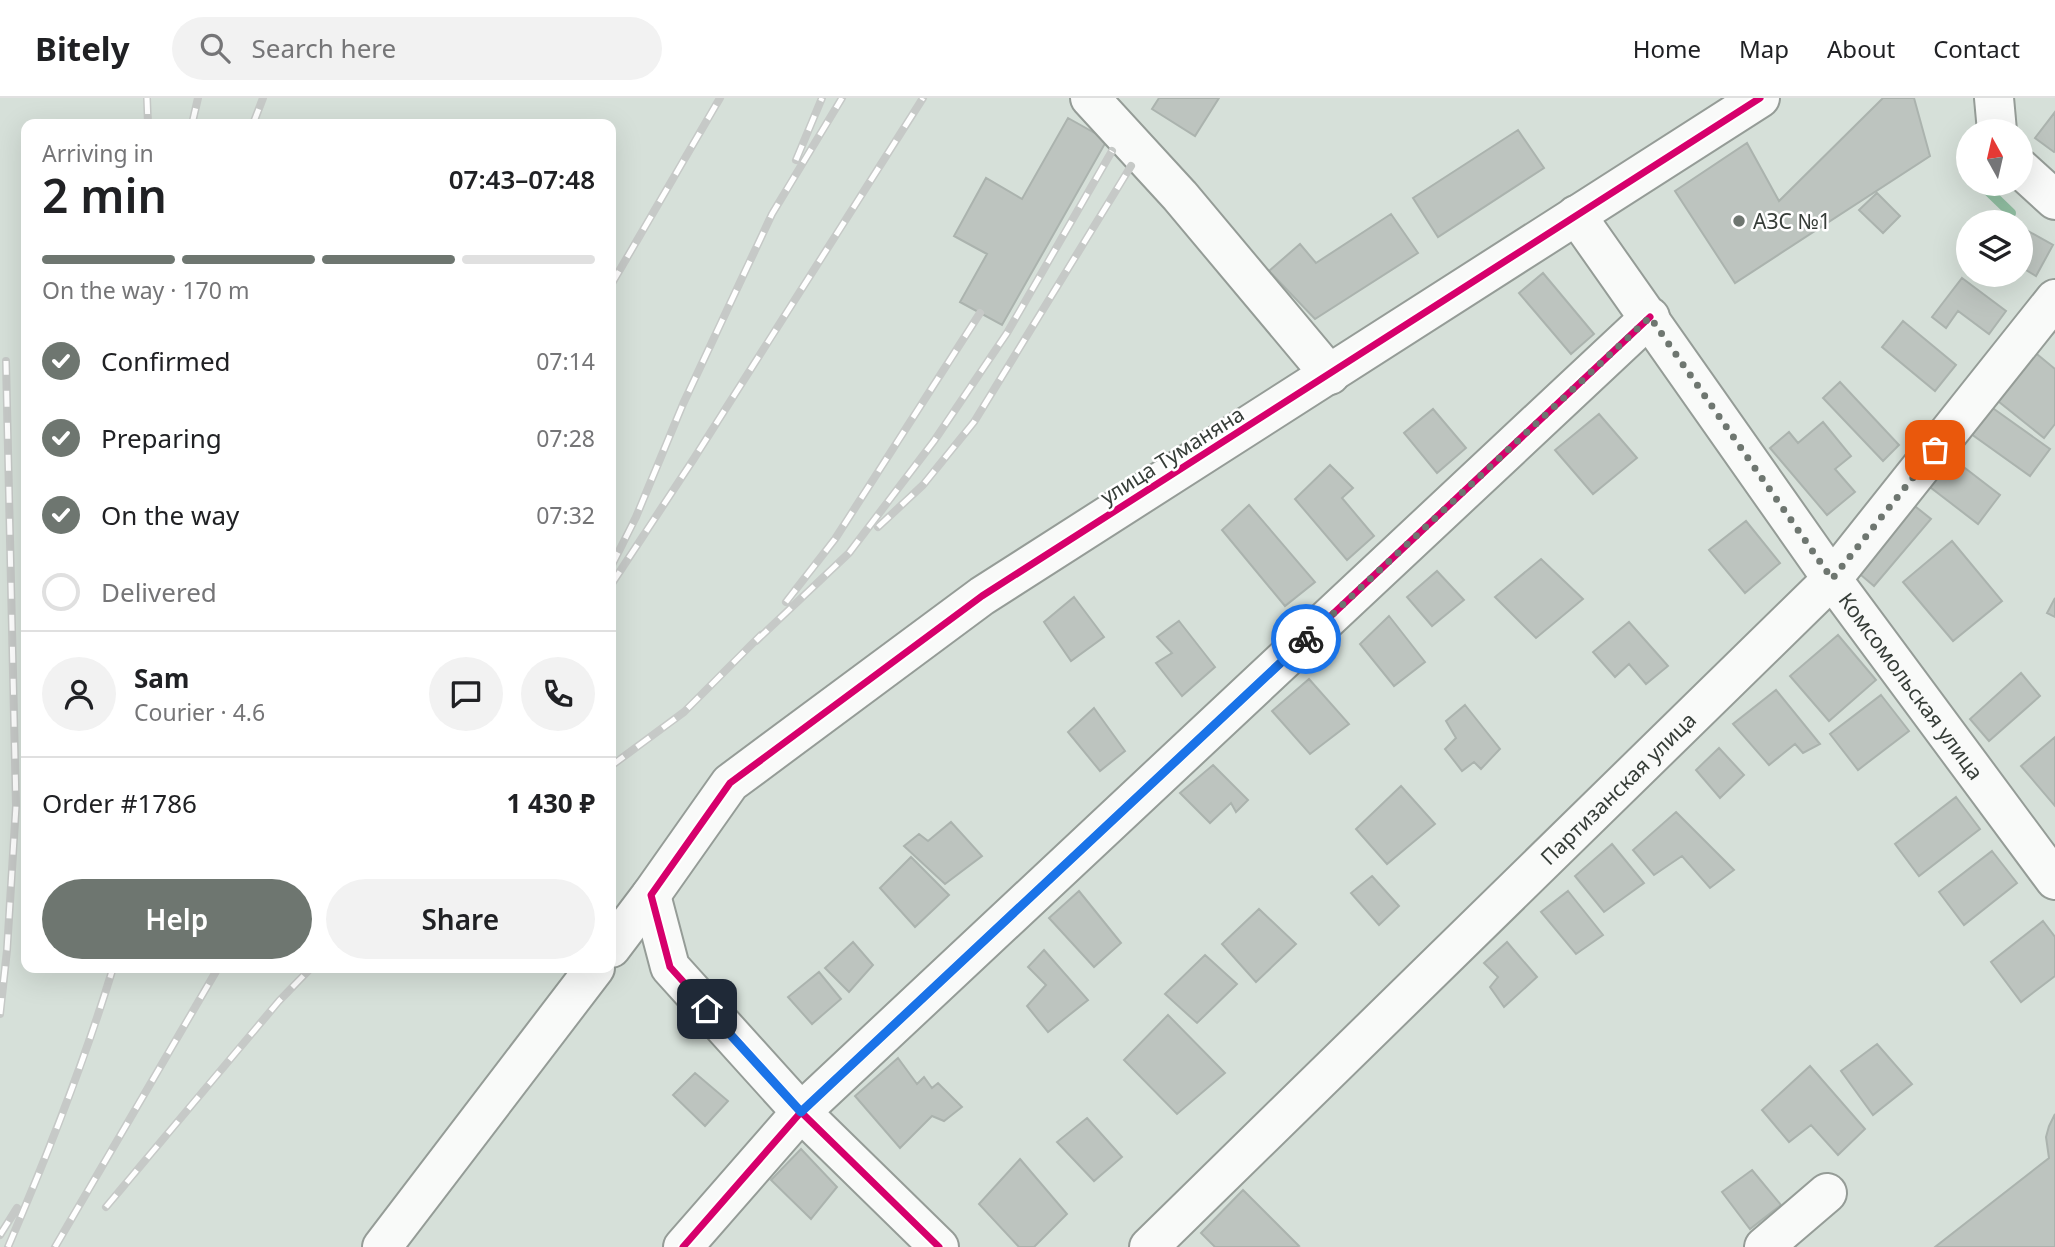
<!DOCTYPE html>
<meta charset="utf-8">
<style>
body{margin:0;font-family:"Noto Sans",sans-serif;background:#f2f2f2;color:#202124;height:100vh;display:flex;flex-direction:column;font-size:26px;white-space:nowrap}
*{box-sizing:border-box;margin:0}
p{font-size:23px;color:#757577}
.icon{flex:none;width:38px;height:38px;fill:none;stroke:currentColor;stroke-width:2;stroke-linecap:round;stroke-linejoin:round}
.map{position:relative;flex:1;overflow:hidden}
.sheet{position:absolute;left:21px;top:21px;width:595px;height:854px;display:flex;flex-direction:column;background:#fff;border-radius:14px;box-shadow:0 7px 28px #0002}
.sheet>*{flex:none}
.needle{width:46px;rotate:352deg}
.fabs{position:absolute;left:1956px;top:21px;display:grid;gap:14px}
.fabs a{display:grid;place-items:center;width:77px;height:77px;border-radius:50%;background:#fff;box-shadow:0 7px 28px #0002;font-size:35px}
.pin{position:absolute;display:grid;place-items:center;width:60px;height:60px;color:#fff;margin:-30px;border-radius:14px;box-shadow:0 4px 10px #0006}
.courier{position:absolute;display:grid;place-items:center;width:70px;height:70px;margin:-35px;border:5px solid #1a73e8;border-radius:50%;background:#fff;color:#222;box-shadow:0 2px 9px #0007}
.summary em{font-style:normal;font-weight:600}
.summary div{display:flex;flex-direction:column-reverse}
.summary{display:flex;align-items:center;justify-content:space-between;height:119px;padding:0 21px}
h1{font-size:46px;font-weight:600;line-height:52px}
.bar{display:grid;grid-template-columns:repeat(4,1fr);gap:10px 7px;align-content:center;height:84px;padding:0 21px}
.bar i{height:9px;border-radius:5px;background:#e0e0e0}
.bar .current{background:#6e7670}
.bar p{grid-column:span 4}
.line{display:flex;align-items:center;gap:18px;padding:0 21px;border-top:2px solid #e0e0e0}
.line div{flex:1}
.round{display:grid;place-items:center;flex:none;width:74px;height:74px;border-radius:37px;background:#f2f2f2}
ol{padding:0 21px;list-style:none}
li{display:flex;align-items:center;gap:21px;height:77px}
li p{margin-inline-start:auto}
li .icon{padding:7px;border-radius:50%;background:#6e7670;color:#fff;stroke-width:4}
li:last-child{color:#757577}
li i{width:38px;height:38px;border:4px solid #e0e0e0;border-radius:50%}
.primary-button{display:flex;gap:14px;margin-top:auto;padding:14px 21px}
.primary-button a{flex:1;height:80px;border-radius:42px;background:#6e7670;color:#fff;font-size:28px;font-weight:600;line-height:80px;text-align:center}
.primary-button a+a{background:#f2f2f2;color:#202124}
header{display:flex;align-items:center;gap:42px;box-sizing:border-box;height:98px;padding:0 35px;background:#fff;border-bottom:2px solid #e0e0e0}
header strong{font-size:33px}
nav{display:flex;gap:38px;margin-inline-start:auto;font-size:24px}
.search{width:490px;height:63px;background:#f2f2f2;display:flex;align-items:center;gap:18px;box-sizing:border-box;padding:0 24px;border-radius:38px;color:#757577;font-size:26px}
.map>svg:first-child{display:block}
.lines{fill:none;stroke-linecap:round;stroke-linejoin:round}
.stream{stroke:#91bfa2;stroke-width:10}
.building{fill:#bdc4bf;stroke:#abb3ae;stroke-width:2}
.minor-casing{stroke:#959c97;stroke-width:42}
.minor{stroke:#f9faf9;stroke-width:38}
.rail-casing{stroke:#c6c9c7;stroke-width:8}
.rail{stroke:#fff;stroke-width:5;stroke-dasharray:16;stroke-linecap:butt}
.cycleway-casing{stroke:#fff;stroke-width:11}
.cycleway{stroke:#d6006c;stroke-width:7}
.done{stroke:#6e7670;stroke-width:7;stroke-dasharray:0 12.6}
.route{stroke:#1a73e8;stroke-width:9}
.poi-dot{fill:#6e7670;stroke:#fff;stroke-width:2.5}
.labels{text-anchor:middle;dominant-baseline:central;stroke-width:5;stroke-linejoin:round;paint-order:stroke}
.poi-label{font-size:21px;fill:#363d38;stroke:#fff;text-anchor:start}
.street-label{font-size:21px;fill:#363d38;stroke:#fff}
</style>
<header>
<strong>Bitely</strong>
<div class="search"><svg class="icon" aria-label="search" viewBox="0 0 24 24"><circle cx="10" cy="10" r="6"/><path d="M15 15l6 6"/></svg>Search here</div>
<nav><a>Home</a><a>Map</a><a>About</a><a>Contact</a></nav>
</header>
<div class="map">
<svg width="2055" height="1149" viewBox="0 0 2055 1149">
<rect width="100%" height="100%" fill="#d6e0d9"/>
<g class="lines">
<path class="stream" d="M 1981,86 L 2011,115"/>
</g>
<path class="building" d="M 1159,0 L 1219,0 L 1195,38 L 1152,11 Z
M 1883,0 L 1914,0 L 1930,58 L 1735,185 L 1675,93 L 1747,45 L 1779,103 Z
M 2055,14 L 2055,53 L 2054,54 L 2035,40 Z
M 1068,20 L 1107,42 L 1002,227 L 960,204 L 987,156 L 954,138 L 986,80 L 1022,101 Z
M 1518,32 L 1544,70 L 1438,139 L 1413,100 Z
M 1877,95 L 1900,118 L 1883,135 L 1859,112 Z
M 1391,116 L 1418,155 L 1315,221 L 1269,173 L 1300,146 L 1316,165 Z
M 2021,129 L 2053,147 L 2036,178 L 2021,169 Z
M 1543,175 L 1594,236 L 1571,256 L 1519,195 Z
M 1962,180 L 2006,213 L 1989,236 L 1958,213 L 1946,230 L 1932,219 Z
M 1903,223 L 1956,267 L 1935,293 L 1882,249 Z
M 2032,252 L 2055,271 L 2055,326 L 2044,340 L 1993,299 Z
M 1840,284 L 1899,347 L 1883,363 L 1823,300 Z
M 1987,306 L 2050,351 L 2030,378 L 1967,333 Z
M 1433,311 L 1466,350 L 1437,375 L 1404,335 Z
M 1599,316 L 1637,360 L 1593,396 L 1555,352 Z
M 1823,324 L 1851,358 L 1835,371 L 1855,394 L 1827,417 L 1770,350 L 1789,334 L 1798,345 Z
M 1948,357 L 2000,397 L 1978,426 L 1926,386 Z
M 1330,367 L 1353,390 L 1342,400 L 1374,438 L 1347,462 L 1295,401 Z
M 1911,405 L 1931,421 L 1874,488 L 1855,472 Z
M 1249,407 L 1315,484 L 1285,508 L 1222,432 Z
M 1746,423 L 1780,465 L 1745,495 L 1709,452 Z
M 1952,443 L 2002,503 L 1953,543 L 1903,484 Z
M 1541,461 L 1583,501 L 1536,540 L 1495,499 Z
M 1437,473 L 1464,502 L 1432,528 L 1407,499 Z
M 1074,499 L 1104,539 L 1071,563 L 1044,524 Z
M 2055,500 L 2055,519 L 2047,515 Z
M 1389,518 L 1425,564 L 1394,588 L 1360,546 Z
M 1179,523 L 1215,569 L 1182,598 L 1156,565 L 1172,555 L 1157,539 Z
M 1629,524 L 1668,568 L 1646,586 L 1629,566 L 1615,579 L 1593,554 Z
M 1838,537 L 1876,582 L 1829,623 L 1790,578 Z
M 2021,575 L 2040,598 L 1989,643 L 1970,621 Z
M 1309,581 L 1349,626 L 1310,656 L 1272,613 Z
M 1776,592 L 1820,646 L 1803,655 L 1795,646 L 1769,667 L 1733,626 Z
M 1881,597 L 1909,633 L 1858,672 L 1830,636 Z
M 1465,607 L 1500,651 L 1481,671 L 1474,664 L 1462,673 L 1445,651 L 1456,640 L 1446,623 Z
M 1094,610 L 1125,653 L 1100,673 L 1068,634 Z
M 2055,639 L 2055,708 L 2021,668 Z
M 1719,650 L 1744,677 L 1720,700 L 1696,672 Z
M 1213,667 L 1248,702 L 1236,714 L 1231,705 L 1210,725 L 1180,695 Z
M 1401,688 L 1435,726 L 1387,766 L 1356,731 Z
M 1956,699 L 1980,731 L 1919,778 L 1895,746 Z
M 1676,714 L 1734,772 L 1710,790 L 1682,758 L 1654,777 L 1633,752 Z
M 951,724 L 982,758 L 945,786 L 904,748 L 919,736 L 928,743 Z
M 1612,746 L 1644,785 L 1604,814 L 1575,778 Z
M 1992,753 L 2017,785 L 1964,827 L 1939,794 Z
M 911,759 L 949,797 L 915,829 L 880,790 Z
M 1372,778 L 1399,808 L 1379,827 L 1351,795 Z
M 1079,793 L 1121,845 L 1094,869 L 1049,820 Z
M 1568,793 L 1603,837 L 1576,856 L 1541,814 Z
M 1259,811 L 1296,846 L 1256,884 L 1222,846 Z
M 2043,823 L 2055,839 L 2055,878 L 2021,904 L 1991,864 Z
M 853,844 L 873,867 L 849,894 L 825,870 Z
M 1507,844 L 1537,879 L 1504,909 L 1490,889 L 1498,879 L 1484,865 Z
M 1044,852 L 1088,902 L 1048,934 L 1027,908 L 1046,887 L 1028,869 Z
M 1205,857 L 1237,886 L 1197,925 L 1165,896 Z
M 819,874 L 841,901 L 812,926 L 788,899 Z
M 1168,917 L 1225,975 L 1177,1016 L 1124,962 Z
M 1877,946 L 1912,986 L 1873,1017 L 1841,973 Z
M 898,960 L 917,986 L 924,979 L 932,990 L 938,985 L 962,1009 L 944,1023 L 932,1018 L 900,1050 L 855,998 Z
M 1810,968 L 1865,1031 L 1838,1057 L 1811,1027 L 1789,1044 L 1762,1012 Z
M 695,975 L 728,1003 L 705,1028 L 673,997 Z
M 2055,1016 L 2055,1149 L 1935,1149 L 2049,1060 L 2046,1039 L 2049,1028 Z
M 1087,1020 L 1122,1059 L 1094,1083 L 1057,1044 Z
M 801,1051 L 837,1089 L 811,1121 L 771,1082 Z
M 1020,1061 L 1067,1116 L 1034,1149 L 1019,1149 L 979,1106 Z
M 1752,1072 L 1781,1107 L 1750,1131 L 1722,1094 Z
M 1243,1092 L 1299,1148 L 1297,1149 L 1215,1149 L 1201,1135 Z"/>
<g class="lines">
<g class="minor-casing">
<g id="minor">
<path d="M 1090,0 L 1180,98 L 1330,277"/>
<path d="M 1994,0 L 1997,33"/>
<path d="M 2021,71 L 2055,102"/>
<path id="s1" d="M 1576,117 L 1832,481 L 2055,782"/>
<path d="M 651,797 L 670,869 L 801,1014 L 939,1149"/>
<path d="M 611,850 L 651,797 L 730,685 L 982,498 L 1760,0"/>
<path d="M 382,1149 L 595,870"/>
<path d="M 683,1149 L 801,1014 L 1650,219"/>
<path id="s2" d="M 1149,1149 L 1832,481 L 2055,201"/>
<path d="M 1764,1149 L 1827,1095"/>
</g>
</g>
<use href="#minor" class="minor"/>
<g class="rail-casing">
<path id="rail" d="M 147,0 L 148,26
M 192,26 L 198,0
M 253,26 L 263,0
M 796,62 L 822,0
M 611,187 L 720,0
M 878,429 L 923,387 L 974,324 L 1131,68
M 611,469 L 636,419 L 683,306 L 772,116 L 842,0
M 611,487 L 693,362 L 923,0
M 786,504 L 835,441 L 980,215
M 756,543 L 849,455 L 934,343 L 1007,235 L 1112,53
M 611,668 L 684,614 L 761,537
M 0,916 L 7,852 L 16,708 L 6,263
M 106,1109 L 279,903 L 311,870
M 0,1137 L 17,1110
M 8,1149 C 47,1058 84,965 113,870
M 55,1149 L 218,870"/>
</g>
<use href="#rail" class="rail"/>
<g class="cycleway-casing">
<path id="cycleway" d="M 683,1149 L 801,1014 L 1650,219
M 939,1149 L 801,1014 L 670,869 L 651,797 L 730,685 L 982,498 L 1760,0"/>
</g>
<use href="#cycleway" class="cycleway"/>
</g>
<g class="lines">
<path class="done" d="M 1306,541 L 1650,219 L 1832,481 L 1935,352"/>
<path class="route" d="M 707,911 L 801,1014 L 1306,541"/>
</g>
<circle class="poi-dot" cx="1739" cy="123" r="7"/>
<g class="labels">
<g class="poi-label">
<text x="1753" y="123">АЗС №1</text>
</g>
<g class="street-label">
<text transform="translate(1172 357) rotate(-32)">улица Туманяна</text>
<text stroke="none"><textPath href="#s1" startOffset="578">Комсомольская улица</textPath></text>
<text stroke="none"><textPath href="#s2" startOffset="656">Партизанская улица</textPath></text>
</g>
</g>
</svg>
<div class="fabs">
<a><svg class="needle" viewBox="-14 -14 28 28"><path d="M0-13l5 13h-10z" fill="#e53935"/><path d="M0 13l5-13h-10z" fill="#757577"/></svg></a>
<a><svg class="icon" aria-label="layers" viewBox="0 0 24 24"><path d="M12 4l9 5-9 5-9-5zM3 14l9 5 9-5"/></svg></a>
</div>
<div class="pin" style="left:1935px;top:352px;background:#ea580c"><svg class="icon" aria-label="bag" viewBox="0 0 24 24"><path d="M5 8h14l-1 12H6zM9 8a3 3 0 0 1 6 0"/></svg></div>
<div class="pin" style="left:707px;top:911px;background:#1f2937"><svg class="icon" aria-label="home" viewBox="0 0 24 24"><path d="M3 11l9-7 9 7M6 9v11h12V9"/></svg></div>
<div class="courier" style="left:1306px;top:541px"><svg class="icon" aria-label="bike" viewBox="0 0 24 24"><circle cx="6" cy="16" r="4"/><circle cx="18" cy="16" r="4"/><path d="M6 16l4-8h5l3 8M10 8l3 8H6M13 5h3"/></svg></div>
<section class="sheet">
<div class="summary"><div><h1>2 min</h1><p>Arriving in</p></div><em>07:43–07:48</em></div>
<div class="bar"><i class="current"></i><i class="current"></i><i class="current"></i><i></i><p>On the way · 170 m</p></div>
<ol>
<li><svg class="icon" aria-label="check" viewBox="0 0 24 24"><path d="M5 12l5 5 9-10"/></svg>Confirmed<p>07:14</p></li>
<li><svg class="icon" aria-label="check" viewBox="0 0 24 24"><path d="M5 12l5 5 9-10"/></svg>Preparing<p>07:28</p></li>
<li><svg class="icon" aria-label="check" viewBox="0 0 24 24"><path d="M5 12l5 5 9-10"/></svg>On the way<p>07:32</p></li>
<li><i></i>Delivered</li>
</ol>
<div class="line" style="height:126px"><a class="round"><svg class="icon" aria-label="person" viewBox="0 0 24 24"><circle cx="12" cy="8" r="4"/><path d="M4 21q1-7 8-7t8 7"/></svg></a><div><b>Sam</b><p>Courier · 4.6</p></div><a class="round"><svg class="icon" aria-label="chat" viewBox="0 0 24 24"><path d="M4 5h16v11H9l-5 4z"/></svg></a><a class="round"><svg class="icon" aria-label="phone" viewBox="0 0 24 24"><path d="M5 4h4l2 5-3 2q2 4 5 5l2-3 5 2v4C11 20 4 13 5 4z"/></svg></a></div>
<div class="line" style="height:91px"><div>Order #1786</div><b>1 430 ₽</b></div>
<div class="primary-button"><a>Help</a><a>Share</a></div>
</section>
</div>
